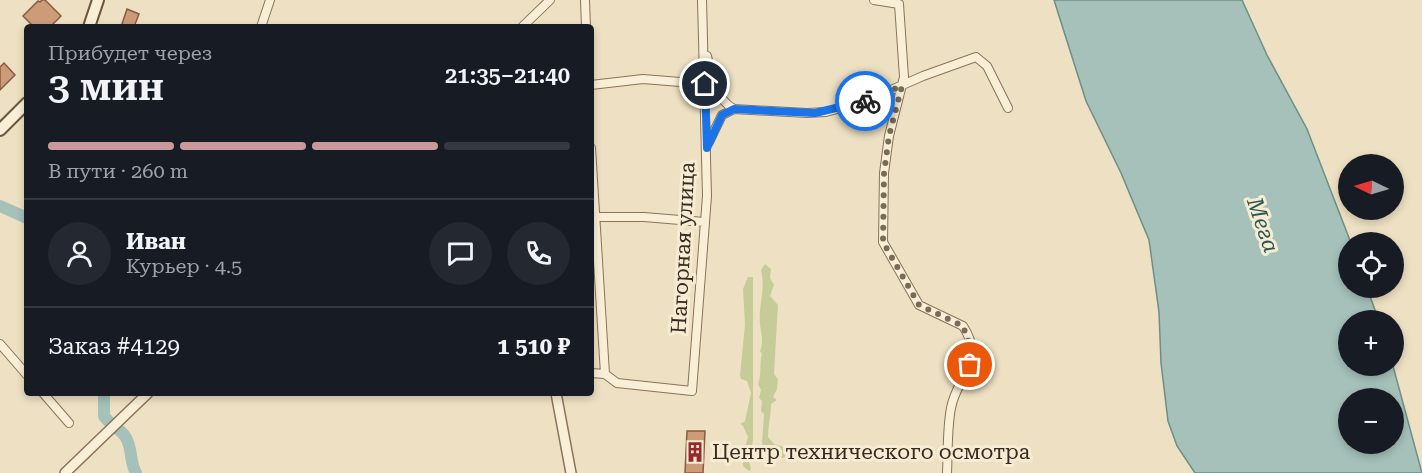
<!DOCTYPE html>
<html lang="ru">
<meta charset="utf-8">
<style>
body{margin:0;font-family:"Roboto Serif",serif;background:#242831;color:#f1f3f6;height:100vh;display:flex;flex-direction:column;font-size:22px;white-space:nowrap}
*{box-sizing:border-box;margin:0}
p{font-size:20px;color:#9ea1a6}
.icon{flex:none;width:33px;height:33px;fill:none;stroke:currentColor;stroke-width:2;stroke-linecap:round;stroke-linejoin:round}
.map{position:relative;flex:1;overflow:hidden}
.side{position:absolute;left:24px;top:24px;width:570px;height:372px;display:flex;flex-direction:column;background:#171b24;border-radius:6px;box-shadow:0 3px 9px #0003}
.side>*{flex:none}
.needle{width:39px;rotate:275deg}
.buttons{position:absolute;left:1338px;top:154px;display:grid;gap:12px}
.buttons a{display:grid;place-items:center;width:66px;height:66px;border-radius:50%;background:#171b24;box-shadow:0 3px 9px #0003;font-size:30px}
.pin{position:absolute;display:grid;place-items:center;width:51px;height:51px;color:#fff;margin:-26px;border:3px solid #fff;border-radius:50%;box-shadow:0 2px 6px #0007}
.courier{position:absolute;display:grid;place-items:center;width:60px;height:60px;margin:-30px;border:4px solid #1a73e8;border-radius:50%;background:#fff;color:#222;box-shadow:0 2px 8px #0007}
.overview em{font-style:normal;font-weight:600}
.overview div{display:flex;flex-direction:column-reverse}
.overview{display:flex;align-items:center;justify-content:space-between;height:102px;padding:0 24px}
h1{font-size:39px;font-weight:600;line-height:45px}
.bar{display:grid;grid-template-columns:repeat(4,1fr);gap:9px 6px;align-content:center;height:72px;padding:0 24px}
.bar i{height:8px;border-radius:4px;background:#363941}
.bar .current{background:#c9999b}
.bar p{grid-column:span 4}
.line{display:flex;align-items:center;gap:15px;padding:0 24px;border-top:2px solid #363941}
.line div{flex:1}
.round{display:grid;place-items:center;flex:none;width:63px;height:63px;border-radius:32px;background:#242831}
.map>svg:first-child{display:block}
.green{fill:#c6cc97}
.water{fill:#a5c1b9;stroke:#6c8f87;stroke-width:1.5;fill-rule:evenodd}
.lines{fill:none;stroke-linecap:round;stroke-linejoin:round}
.river{stroke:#a5c1b9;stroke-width:12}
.building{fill:#cc9c79;stroke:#885c40;stroke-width:1.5}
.minor-casing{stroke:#89735a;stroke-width:10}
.tertiary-casing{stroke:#89735a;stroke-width:12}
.secondary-casing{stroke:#6a543d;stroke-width:14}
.minor{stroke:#f9efd7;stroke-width:8}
.tertiary{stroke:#f9efd7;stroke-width:9}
.secondary{stroke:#f9efd7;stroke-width:10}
.done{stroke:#786b58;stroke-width:6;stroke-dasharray:0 10.8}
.route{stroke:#1a73e8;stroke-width:8}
.labels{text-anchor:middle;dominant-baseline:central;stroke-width:6;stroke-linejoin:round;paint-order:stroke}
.street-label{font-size:21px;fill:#382b1e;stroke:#f6ecd3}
.poi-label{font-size:21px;fill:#382b1e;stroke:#f6ecd3;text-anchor:start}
.water-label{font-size:22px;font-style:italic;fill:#2d5855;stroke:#f6ecd3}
</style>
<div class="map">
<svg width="1422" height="473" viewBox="0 0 1422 473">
<rect width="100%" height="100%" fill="#eee1c3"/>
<path class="green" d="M 765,264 L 771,269 L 770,278 L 774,285 L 770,296 L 778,305 L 774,374 L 778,379 L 777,389 L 773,397 L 777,400 L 771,404 C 771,417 768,425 768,437 L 774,444 L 784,447 L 785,457 L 783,458 L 767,455 L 762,443 L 764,414 L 761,411 L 762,401 L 759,398 L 761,390 L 758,384 C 762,375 759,363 762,354 L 760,351 C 764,342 761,333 760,324 C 758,308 766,288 761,270 Z
M 748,277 L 753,277 L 753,440 L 749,462 L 751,469 L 749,471 L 743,466 L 744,450 L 748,437 L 743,426 L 740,424 L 745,421 L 751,393 L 747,381 L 741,379 L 740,375 L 745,325 L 743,289 Z"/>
<path class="water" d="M 1054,0 L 1242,0 L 1267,55 L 1307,129 L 1351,243 L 1348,243 L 1348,288 L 1367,288 L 1379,321 L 1348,321 L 1348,366 L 1393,366 L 1422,473 L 1195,473 L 1177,446 L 1168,421 L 1161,363 L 1159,312 L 1149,240 L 1121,173 L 1086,101 ZM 1348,399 L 1394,399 L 1394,444 L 1348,444 Z"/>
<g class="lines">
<path class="river" d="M 0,206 L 27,218
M 104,393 L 104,416 C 109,424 119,428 125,436 C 133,448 129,461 136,473"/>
</g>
<path class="building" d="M 42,0 L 45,0 L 61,16 L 50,27 L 34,27 L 23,16 L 38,1 L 40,2 Z
M 127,9 L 139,14 L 134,27 L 121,27 Z
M 4,63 L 15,75 L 0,90 L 0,67 Z
M 687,431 L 705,431 L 703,473 L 685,473 Z"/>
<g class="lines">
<g class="minor-casing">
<path id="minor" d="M 585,0 L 586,27
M 874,0 L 899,4 L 904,77 L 889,136 L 884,173 L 883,242 L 919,305 L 963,326 C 986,361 957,376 951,408 C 947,429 948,452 947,473
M 261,27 L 270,0
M 522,27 L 550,0
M 707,56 C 711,74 716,100 734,109
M 591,85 L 643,79 L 705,84
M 709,142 L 722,115 L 734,109 L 807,113 L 826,112 L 866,101 L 923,76 L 976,57 L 987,66 L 1008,108
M 591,148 L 605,374
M 594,217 L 644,217 L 704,222
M 0,344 L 27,375
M 591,373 L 605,374 L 617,383 L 692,391 L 707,196 L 702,0
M 43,393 L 69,423"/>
</g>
<g class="tertiary-casing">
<path id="tertiary" d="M 556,393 L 571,473
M 65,473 L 148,393"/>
</g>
<g class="secondary-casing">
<path id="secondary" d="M 89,27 L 98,0
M 0,130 L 27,103"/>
</g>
<use href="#minor" class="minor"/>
<use href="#tertiary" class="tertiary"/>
<use href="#secondary" class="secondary"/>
</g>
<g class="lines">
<path class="done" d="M 865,101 L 902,86 L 889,136 L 884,173 L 883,242 L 919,305 L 963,326 L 972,352 L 970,365"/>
<path class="route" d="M 705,84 L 707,148 L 722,115 L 734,109 L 815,113 L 865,101"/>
</g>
<defs>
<g id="building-bare" transform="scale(1.62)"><path d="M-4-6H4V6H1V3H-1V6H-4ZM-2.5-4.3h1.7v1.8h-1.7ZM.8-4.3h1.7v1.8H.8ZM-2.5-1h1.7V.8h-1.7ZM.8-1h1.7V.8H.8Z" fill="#982a2b" stroke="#f6ecd3" stroke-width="2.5" paint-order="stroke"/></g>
</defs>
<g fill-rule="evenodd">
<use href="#building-bare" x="695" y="452"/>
</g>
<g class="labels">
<g class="street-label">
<text transform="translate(683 248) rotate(-87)">Нагорная улица</text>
</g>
<g class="poi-label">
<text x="712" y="452">Центр технического осмотра</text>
</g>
<g class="water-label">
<text transform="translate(1263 225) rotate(71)">Мега</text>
</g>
</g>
</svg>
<div class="buttons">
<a><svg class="needle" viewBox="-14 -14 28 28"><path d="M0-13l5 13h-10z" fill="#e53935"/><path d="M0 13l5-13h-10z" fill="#9ea1a6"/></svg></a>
<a><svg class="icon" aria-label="locate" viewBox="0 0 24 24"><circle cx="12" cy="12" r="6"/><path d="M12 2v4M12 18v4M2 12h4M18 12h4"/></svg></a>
<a>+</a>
<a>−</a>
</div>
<div class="pin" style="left:970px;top:365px;background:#ea580c"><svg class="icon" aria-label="bag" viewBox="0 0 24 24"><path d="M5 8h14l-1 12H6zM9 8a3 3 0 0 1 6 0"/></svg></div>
<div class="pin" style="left:705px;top:84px;background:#1f2937"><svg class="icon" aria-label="home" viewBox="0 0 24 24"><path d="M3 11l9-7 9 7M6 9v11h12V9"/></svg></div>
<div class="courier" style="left:865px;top:101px"><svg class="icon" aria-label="bike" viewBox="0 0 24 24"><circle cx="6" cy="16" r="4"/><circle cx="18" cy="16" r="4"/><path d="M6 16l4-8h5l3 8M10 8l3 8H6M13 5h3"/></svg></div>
<section class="side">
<div class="overview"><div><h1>3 мин</h1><p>Прибудет через</p></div><em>21:35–21:40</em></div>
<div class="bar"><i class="current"></i><i class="current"></i><i class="current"></i><i></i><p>В пути · 260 m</p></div>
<div class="line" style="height:108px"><a class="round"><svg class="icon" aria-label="person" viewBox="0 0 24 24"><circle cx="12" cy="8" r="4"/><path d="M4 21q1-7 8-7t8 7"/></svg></a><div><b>Иван</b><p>Курьер · 4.5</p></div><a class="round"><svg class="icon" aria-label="chat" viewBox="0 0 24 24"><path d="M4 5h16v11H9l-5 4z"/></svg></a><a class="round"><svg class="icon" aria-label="phone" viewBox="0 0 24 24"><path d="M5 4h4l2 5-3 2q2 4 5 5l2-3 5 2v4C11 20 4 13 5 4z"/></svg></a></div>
<div class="line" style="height:78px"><div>Заказ #4129</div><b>1 510 ₽</b></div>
</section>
</div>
